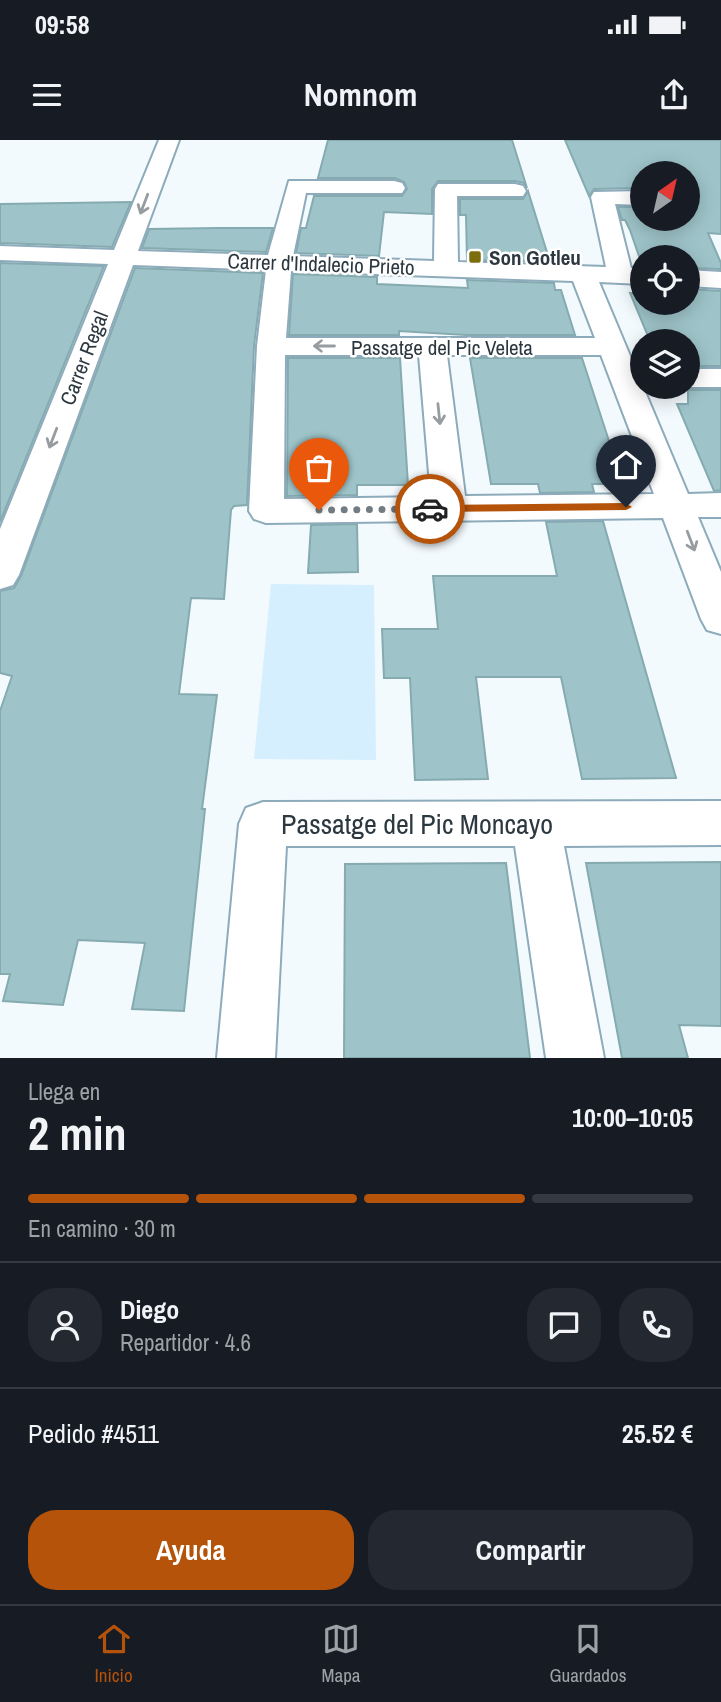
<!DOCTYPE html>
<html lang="es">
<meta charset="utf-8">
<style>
body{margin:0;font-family:"Archivo Narrow",sans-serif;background:#242831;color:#f1f3f6;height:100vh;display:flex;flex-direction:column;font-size:26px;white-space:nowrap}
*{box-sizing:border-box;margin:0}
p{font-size:23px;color:#9ea1a6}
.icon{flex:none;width:38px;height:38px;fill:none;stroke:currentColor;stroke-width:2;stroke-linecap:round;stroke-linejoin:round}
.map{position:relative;height:918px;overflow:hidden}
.details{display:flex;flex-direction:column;background:#171b24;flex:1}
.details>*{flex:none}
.needle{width:46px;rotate:34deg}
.tools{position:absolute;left:630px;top:21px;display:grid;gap:14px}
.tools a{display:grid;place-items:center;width:70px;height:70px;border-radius:50%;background:#171b24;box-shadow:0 4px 18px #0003;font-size:35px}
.pin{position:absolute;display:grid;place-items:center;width:60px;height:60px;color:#fff;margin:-72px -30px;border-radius:50% 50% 50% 0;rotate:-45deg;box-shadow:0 0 7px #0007}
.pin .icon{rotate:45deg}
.courier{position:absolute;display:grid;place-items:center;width:70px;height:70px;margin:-35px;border:5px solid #b45309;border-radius:50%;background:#fff;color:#222;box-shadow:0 2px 9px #0007}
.overview em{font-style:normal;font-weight:700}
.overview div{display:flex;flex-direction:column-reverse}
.overview{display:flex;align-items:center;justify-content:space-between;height:119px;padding:0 28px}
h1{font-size:46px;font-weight:700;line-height:52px}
.bar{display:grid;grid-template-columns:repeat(4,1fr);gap:10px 7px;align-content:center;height:84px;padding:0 28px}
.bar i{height:9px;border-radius:5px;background:#363941}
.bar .on{background:#b45309}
.bar p{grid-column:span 4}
.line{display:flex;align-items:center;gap:18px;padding:0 28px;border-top:2px solid #363941}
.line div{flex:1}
.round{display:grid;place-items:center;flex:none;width:74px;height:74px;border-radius:28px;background:#242831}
.primary-button{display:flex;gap:14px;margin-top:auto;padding:14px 28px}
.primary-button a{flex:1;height:80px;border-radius:28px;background:#b45309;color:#fff;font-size:28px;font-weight:700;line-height:80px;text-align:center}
.primary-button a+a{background:#242831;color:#f1f3f6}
.status{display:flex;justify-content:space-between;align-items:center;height:49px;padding:0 35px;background:#171b24;direction:ltr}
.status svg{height:19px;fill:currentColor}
header{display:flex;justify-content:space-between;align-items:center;height:91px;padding:0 28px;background:#171b24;font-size:32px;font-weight:700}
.menu{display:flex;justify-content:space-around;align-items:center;height:98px;border-top:2px solid #363941;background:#171b24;font-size:19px;color:#9ea1a6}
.menu a{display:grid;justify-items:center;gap:4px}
.menu .on{color:#b45309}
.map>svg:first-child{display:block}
.green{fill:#d5efff}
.building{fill:#9ec4c9;stroke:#85abb0;stroke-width:2}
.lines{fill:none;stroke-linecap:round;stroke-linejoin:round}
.minor-casing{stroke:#8dabbb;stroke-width:4}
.minor{fill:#fff;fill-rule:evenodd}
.oneway{stroke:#969c9f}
.route{fill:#b45309}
.done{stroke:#727c82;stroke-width:7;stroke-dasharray:0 12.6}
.poi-dot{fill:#7c6e0c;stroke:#fff;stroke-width:2.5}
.labels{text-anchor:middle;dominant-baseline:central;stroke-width:5;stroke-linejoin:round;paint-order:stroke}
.far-poi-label{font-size:21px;font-weight:bold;fill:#2c383f;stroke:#fff;text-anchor:start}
.far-street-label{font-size:21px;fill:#2c383f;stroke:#fff}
.near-street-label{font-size:28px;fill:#2c383f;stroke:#fff}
</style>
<div class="status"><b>09:58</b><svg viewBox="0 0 49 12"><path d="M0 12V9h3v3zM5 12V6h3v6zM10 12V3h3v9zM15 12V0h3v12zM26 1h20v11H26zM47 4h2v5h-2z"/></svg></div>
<header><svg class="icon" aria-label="menu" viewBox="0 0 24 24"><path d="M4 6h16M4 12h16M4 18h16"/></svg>Nomnom<svg class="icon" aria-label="share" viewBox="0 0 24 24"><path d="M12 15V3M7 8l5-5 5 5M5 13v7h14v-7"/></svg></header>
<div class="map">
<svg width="721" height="918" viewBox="0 0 721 918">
<rect width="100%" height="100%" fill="#f3fafd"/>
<path class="green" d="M 271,444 L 374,445 L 376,620 L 254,619 Z"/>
<path class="building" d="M 328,0 L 512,0 L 527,48 L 524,43 L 515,41 L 438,41 L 432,49 L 432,74 L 384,72 L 379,116 L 296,113 L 301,88 L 306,88 L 314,56 L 402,56 L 407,49 L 404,42 L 395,38 L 318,38 Z
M 565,0 L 721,0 L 721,94 L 708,93 L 721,123 L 721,129 L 688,128 L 688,117 L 642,117 L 642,125 L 630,90 L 625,80 L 622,80 L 618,67 L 642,67 L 642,79 L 688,79 L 688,33 L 642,33 L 642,48 L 594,49 L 589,56 Z
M 528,51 L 550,122 L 467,120 L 466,75 L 460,75 L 460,59 L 523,59 Z
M 131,62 L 112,107 L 0,103 L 0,64 Z
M 217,88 L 273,88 L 266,112 L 142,108 L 149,89 Z
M 0,123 L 104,126 L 0,382 Z
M 135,128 L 263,133 L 254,206 L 247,365 L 234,366 L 231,370 L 224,459 L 191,458 L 179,554 L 217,555 L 202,669 L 205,669 L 184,871 L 132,869 L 145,803 L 78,800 L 63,865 L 3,861 L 10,834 L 0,834 L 0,571 L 12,536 L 0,533 L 0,451 L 14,448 L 21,436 Z
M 293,134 L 377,137 L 377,144 L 468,148 L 467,140 L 554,143 L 555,150 L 561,150 L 575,195 L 466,195 L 399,191 L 399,195 L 289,195 Z
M 688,149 L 721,151 L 721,226 L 688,226 L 688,201 L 650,201 L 630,153 L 642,154 L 642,163 L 688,163 Z
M 288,218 L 400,218 L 408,345 L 357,345 L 357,355 L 287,356 Z
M 470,218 L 582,218 L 623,344 L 592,344 L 594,352 L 540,353 L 538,344 L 491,344 Z
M 688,250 L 721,250 L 721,350 L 714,351 L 677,264 L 688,264 Z
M 603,381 L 676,638 L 582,639 L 561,537 L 476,537 L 488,639 L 415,640 L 410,538 L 384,538 L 382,489 L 438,489 L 433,436 L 557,436 L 546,382 Z
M 357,384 L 358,432 L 308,433 L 311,385 Z
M 721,722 L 721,886 L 679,885 L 688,918 L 622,918 L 586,723 Z
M 506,723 L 530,918 L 344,918 L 345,724 Z"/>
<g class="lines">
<g class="minor-casing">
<path id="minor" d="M 159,0 L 179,0 L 138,111 L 268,115 L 289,41 L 394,41 L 402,43 L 405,48 L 402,53 L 306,53 L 293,116 L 434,121 L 435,49 L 438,44 L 515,44 L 523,46 L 526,51 L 523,56 L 457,56 L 458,122 L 606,127 L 591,57 L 594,52 L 642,51 L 642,65 L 615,64 L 631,128 L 642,128 L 642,144 L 599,142 L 688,354 L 721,353 L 721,377 L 698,377 L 721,432 L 721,494 L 707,490 L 701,479 L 663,378 L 266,383 L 254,379 L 249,371 L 257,206 L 266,130 L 133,125 L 19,435 L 13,445 L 0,449 L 0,389 L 108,124 L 0,120 L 0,106 L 114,110 ZM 291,131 L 573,141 L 595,198 L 286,198 ZM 285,215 L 419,215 L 431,357 L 284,359 ZM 447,215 L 601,215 L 654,354 L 465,356 Z
M 688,130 L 721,132 L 721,148 L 688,146 Z
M 688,229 L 721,229 L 721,247 L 688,247 Z
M 721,661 L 721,705 L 564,706 L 604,918 L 546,918 L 515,706 L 286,706 L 275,918 L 217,918 L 239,684 L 246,668 L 263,662 Z"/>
</g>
<use href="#minor" class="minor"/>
</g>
<defs><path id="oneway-shaft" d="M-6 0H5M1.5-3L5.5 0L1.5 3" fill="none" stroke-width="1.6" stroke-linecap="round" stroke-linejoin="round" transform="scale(1.75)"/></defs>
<g class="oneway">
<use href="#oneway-shaft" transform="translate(144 64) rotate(111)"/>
<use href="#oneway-shaft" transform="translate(324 206) rotate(-180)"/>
<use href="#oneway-shaft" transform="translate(439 274) rotate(84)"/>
<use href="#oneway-shaft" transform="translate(53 298) rotate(111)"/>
<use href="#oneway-shaft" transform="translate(691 401) rotate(69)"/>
</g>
<path class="route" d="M 626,363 L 632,367 L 626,370 L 430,372 L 425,369 L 430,365 Z"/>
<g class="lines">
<path class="done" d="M 319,370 L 430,369"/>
</g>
<rect class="poi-dot" x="468" y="110" width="14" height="14" rx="3.5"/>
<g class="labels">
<g class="far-poi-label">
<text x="489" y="117">Son Gotleu</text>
</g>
<g class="far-street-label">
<text transform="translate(321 124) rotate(2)">Carrer d'Indalecio Prieto</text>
<text x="442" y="207">Passatge del Pic Veleta</text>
<text transform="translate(84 218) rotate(-69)">Carrer Regal</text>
</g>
<g class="near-street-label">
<text x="417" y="684">Passatge del Pic Moncayo</text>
</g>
</g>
</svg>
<div class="tools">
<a><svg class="needle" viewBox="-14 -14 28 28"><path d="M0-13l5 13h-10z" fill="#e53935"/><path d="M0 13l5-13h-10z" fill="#9ea1a6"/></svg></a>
<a><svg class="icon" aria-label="locate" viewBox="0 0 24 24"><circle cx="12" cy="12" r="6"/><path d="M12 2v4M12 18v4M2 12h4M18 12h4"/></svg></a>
<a><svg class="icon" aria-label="layers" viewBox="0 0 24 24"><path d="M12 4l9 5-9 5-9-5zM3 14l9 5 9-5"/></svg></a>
</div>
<div class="pin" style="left:319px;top:370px;background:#ea580c"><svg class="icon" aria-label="bag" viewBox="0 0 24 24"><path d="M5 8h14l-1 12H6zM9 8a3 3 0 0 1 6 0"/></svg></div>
<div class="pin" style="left:626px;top:367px;background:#1f2937"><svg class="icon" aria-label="home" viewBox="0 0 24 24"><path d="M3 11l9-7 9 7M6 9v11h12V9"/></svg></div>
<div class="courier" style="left:430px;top:369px"><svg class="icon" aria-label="car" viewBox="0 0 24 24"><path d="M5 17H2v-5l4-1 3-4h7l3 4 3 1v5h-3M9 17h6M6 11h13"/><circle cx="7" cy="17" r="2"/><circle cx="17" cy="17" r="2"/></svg></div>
</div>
<section class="details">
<div class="overview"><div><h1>2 min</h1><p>Llega en</p></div><em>10:00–10:05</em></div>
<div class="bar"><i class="on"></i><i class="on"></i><i class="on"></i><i></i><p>En camino · 30 m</p></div>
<div class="line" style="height:126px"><a class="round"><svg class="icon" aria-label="person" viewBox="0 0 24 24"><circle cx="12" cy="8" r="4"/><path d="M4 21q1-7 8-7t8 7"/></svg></a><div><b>Diego</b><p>Repartidor · 4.6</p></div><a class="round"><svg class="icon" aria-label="chat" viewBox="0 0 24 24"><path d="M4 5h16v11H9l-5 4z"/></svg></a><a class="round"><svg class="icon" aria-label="phone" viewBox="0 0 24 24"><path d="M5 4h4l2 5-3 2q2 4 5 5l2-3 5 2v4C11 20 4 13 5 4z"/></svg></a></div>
<div class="line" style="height:91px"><div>Pedido #4511</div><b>25.52 €</b></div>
<div class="primary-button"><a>Ayuda</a><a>Compartir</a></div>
</section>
<nav class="menu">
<a class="on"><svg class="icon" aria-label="home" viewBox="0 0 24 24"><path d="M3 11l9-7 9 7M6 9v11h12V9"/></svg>Inicio</a>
<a><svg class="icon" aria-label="map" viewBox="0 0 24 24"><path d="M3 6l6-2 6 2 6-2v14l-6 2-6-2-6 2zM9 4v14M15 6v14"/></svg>Mapa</a>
<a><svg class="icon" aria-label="saved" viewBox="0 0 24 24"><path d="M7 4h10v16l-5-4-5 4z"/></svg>Guardados</a>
</nav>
